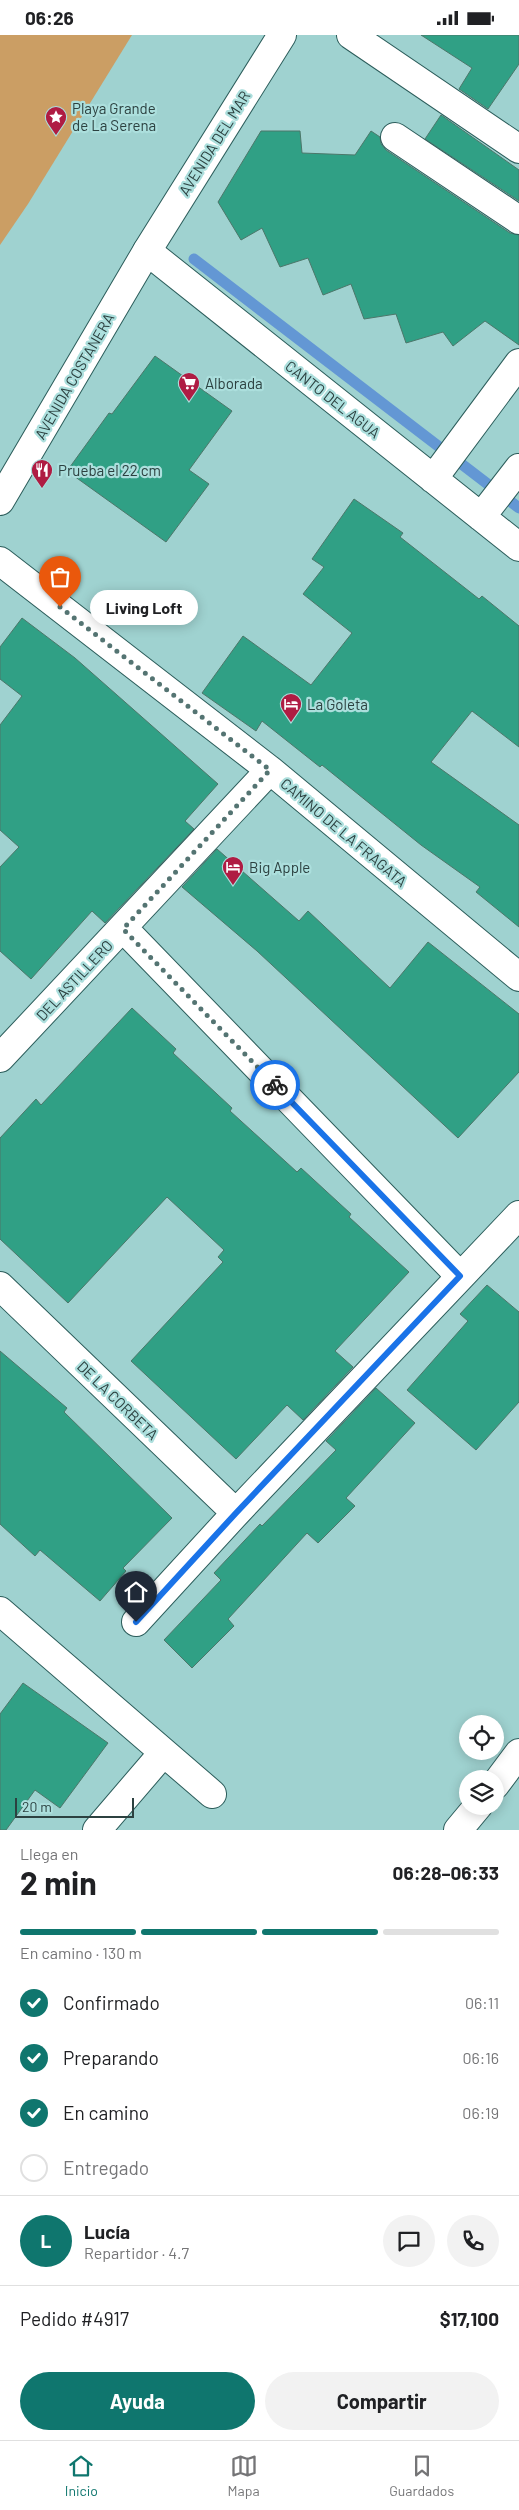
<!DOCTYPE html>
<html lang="es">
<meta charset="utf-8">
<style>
body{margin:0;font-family:Barlow,sans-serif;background:#f2f2f2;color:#202124;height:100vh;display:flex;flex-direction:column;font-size:19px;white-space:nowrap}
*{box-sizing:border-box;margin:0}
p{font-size:16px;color:#757577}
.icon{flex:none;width:28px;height:28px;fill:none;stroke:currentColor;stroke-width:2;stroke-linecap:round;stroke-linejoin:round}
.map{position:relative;height:1795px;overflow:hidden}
.details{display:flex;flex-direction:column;background:#fff;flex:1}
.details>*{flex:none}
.tools{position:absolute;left:459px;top:1680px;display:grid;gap:10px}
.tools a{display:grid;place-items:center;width:45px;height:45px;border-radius:50%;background:#fff;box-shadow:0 2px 12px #0003;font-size:25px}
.scale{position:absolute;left:15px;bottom:12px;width:119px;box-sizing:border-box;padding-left:5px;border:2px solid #2c4140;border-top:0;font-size:14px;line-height:18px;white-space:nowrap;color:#2c4140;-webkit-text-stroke:4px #acdfdd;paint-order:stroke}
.pin{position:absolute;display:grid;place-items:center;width:42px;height:42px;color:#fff;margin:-51px -21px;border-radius:50% 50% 50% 0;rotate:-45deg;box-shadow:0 0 5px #0007}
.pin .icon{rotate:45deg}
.courier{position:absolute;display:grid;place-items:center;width:50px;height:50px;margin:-25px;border:4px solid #1a73e8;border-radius:50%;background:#fff;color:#222;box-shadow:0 1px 6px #0007}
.bubble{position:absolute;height:35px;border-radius:18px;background:#fff;box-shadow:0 2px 12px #0003;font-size:16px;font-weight:700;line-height:35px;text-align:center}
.summary em{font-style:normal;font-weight:700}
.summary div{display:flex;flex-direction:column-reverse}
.summary{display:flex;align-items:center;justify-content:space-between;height:85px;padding:0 20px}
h1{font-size:32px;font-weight:700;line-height:38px}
.bar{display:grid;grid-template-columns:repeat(4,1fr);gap:8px 5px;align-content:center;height:60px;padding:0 20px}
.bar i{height:6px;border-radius:4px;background:#e0e0e0}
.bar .on{background:#0f766e}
.bar p{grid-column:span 4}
.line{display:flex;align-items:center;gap:12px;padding:0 20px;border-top:1px solid #e0e0e0}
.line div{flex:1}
.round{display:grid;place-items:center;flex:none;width:52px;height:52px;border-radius:26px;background:#f2f2f2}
ol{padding:0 20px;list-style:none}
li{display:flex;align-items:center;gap:15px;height:55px}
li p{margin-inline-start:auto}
li .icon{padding:5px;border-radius:50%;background:#0f766e;color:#fff;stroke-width:4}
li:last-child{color:#757577}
li i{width:28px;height:28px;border:2px solid #e0e0e0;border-radius:50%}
.action{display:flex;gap:10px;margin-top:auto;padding:10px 20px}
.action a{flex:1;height:58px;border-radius:30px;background:#0f766e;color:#fff;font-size:20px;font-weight:700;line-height:58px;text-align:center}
.action a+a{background:#f2f2f2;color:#202124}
.status{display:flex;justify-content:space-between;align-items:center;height:35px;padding:0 25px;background:#fff;direction:ltr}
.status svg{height:14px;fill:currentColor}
.tabs{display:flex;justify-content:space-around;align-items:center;height:70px;border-top:1px solid #e0e0e0;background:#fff;font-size:14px;color:#757577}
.tabs a{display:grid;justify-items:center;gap:2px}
.tabs .on{color:#0f766e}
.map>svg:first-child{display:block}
.green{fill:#cb9e64}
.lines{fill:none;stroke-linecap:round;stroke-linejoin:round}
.stream{stroke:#6397d4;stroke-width:11}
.building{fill:#30a085;stroke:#4c776a}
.minor-casing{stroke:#2c5d5b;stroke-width:30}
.major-casing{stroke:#2c5d5b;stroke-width:30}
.minor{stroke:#fff;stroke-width:28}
.major{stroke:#fff;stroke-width:28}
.done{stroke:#547472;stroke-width:5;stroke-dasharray:0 9}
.route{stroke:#1a73e8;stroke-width:6}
.labels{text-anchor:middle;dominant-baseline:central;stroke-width:4.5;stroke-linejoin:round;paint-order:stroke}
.poi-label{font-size:15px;fill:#2c4140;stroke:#acdfdd;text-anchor:start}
.street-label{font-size:15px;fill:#2c4140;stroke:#acdfdd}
</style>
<div class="status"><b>06:26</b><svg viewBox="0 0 49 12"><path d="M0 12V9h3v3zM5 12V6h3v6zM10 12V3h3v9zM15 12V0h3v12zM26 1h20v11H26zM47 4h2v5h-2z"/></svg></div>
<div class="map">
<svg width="519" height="1795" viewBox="0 0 519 1795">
<rect width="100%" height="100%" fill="#9fd2d0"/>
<path class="green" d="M 0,0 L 132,0 L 28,169 L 0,210 Z"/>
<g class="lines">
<path class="stream" d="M 194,224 L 519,473"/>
</g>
<path class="building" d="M 421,0 L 519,0 L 519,29 L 488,74 L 459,54 L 472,33 Z
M 441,80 L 519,135 L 519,166 L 425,104 Z
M 261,96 L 300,96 L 302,118 L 355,120 L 371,96 L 380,102 L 381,109 L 386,115 L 510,198 L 519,200 L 519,310 L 485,286 L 453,311 L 443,297 L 406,308 L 396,279 L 364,284 L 351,249 L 323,260 L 308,223 L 280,232 L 262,193 L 241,205 L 218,167 Z
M 155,321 L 232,376 L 189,435 L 209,449 L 166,507 L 67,436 L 109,378 L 112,379 Z
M 354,464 L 403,498 L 400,502 L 479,564 L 482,561 L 519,591 L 519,712 L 472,676 L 431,727 L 519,790 L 519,892 L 476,857 L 480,852 L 421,810 L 322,730 L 320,732 L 262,686 L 256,696 L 202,658 L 243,601 L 311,650 L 352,598 L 303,559 L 324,532 L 312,524 Z
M 22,583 L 75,623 L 218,749 L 185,786 L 194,794 L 105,888 L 92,876 L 31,944 L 0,916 L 0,832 L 19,812 L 0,795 L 0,690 L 22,661 L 0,644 L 0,612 Z
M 217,814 L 299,886 L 308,876 L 390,953 L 428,907 L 519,979 L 519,1037 L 458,1103 L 257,916 L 182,852 Z
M 132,973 L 176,1014 L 173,1018 L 232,1073 L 230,1076 L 297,1137 L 301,1133 L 351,1179 L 349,1182 L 409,1237 L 335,1316 L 353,1332 L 303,1385 L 287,1370 L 236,1424 L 131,1326 L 223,1227 L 218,1222 L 224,1215 L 167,1162 L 68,1268 L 0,1204 L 0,1103 L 36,1064 L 41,1070 Z
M 487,1250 L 519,1277 L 519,1367 L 476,1415 L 407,1355 L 468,1286 L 460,1279 Z
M 0,1316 L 67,1373 L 64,1377 L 172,1483 L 123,1533 L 126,1536 L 100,1566 L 40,1515 L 35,1521 L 0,1489 Z
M 376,1353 L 415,1388 L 346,1463 L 355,1471 L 318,1508 L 307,1498 L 228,1584 L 234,1591 L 192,1633 L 164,1605 L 221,1545 L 214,1538 L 260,1489 L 262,1491 L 336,1415 L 326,1406 Z
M 23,1648 L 108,1708 L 60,1773 L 35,1755 L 6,1795 L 0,1795 L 0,1679 Z"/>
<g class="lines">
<g class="minor-casing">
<path id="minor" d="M 351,0 L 519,114
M 395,102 L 519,185
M 147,216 L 519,512
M 433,444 L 519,328
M 481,482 L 519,433
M 0,526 L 270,735 L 519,942
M 123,893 L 460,1241
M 0,1023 L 270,735
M 0,1251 L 236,1478
M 0,1576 L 212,1759
M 136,1587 L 236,1478 L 519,1180
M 495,1750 L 519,1718
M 97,1795 L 163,1718
M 458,1795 L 478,1771"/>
</g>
<g class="major-casing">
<path id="major" d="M 0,466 L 147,216 L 282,0"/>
</g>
<use href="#minor" class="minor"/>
<use href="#major" class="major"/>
</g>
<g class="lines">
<path class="done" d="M 60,572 L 270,735 L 123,894 L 275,1050"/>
<path class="route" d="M 136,1587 L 236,1478 L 460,1241 L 275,1050"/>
</g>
<defs>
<g id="sight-pin" transform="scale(1.125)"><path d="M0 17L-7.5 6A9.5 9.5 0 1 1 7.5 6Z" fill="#af1c43" stroke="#acdfdd"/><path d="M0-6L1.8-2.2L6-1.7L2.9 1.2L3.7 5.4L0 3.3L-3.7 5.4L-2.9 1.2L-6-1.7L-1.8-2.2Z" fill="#fff"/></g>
<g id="supermarket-pin" transform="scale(1.125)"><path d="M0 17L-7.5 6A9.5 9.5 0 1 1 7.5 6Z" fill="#af1c43" stroke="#acdfdd"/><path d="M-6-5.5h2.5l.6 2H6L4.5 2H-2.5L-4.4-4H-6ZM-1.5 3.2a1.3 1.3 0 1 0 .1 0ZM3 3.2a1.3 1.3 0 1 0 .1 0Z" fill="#fff"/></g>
<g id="restaurant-pin" transform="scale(1.125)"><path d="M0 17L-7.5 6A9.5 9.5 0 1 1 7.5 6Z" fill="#af1c43" stroke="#acdfdd"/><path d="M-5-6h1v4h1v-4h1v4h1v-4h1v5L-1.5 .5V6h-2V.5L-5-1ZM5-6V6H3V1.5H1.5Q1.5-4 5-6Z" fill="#fff"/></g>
<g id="hotel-pin" transform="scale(1.125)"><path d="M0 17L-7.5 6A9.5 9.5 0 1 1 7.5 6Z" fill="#af1c43" stroke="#acdfdd"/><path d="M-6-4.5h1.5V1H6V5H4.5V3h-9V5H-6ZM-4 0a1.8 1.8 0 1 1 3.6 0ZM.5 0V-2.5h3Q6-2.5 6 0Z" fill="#fff"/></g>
</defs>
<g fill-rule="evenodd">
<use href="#sight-pin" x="56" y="82"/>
<use href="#supermarket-pin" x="189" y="348"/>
<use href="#restaurant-pin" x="42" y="435"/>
<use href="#hotel-pin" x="291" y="669"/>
<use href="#hotel-pin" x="233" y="832"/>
</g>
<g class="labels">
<g class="poi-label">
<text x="72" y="73">Playa Grande<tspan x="72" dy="17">de La Serena</tspan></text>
<text x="205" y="348">Alborada</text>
<text x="58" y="435">Prueba el 22 cm</text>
<text x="307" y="669">La Goleta</text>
<text x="249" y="832">Big Apple</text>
</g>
<g class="street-label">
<text transform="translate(214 108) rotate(-58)">AVENIDA DEL MAR</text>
<text transform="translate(74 341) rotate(-60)">AVENIDA COSTANERA</text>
<text transform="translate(333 364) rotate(38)">CANTO DEL AGUA</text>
<text transform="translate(344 797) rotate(40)">CAMINO DE LA FRAGATA</text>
<text transform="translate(74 945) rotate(-47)">DEL ASTILLERO</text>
<text transform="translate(118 1365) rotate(44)">DE LA CORBETA</text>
</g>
</g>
</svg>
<div class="tools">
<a><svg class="icon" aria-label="locate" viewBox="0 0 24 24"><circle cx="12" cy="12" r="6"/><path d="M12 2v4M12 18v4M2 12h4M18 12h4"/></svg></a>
<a><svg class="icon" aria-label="layers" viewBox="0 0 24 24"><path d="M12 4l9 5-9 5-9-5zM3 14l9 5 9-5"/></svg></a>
</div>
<div class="scale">20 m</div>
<div class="pin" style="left:60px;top:572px;background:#ea580c"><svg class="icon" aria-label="bag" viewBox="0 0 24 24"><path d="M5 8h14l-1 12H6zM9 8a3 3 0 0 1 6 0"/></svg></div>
<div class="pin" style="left:136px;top:1587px;background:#1f2937"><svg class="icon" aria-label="home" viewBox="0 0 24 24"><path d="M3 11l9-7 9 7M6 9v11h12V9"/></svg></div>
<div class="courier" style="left:275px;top:1050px"><svg class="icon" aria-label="bike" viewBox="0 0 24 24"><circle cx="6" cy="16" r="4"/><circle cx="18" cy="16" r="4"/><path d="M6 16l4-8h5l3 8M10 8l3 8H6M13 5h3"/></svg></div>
<div class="bubble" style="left:90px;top:555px;width:108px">Living Loft</div>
</div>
<section class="details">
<div class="summary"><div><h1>2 min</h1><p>Llega en</p></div><em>06:28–06:33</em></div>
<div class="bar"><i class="on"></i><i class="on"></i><i class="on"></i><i></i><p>En camino · 130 m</p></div>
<ol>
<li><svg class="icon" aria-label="check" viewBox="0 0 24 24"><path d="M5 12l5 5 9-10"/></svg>Confirmado<p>06:11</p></li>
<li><svg class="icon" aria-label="check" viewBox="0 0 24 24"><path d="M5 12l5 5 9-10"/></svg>Preparando<p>06:16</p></li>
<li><svg class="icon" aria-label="check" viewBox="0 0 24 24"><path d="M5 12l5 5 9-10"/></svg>En camino<p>06:19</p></li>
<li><i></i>Entregado</li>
</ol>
<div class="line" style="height:90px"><b class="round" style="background:#0f766e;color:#fff">L</b><div><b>Lucía</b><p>Repartidor · 4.7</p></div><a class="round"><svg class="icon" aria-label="chat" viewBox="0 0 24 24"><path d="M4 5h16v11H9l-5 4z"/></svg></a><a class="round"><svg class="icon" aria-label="phone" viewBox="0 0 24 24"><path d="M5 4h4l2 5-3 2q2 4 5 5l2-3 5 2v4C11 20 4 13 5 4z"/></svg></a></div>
<div class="line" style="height:65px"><div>Pedido #4917</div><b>$17,100</b></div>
<div class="action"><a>Ayuda</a><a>Compartir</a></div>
</section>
<nav class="tabs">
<a class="on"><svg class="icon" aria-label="home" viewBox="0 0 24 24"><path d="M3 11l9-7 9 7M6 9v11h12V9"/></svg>Inicio</a>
<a><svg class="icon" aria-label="map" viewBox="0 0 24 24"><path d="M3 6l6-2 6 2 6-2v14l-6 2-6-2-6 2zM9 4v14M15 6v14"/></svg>Mapa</a>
<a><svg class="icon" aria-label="saved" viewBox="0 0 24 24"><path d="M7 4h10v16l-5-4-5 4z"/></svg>Guardados</a>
</nav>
